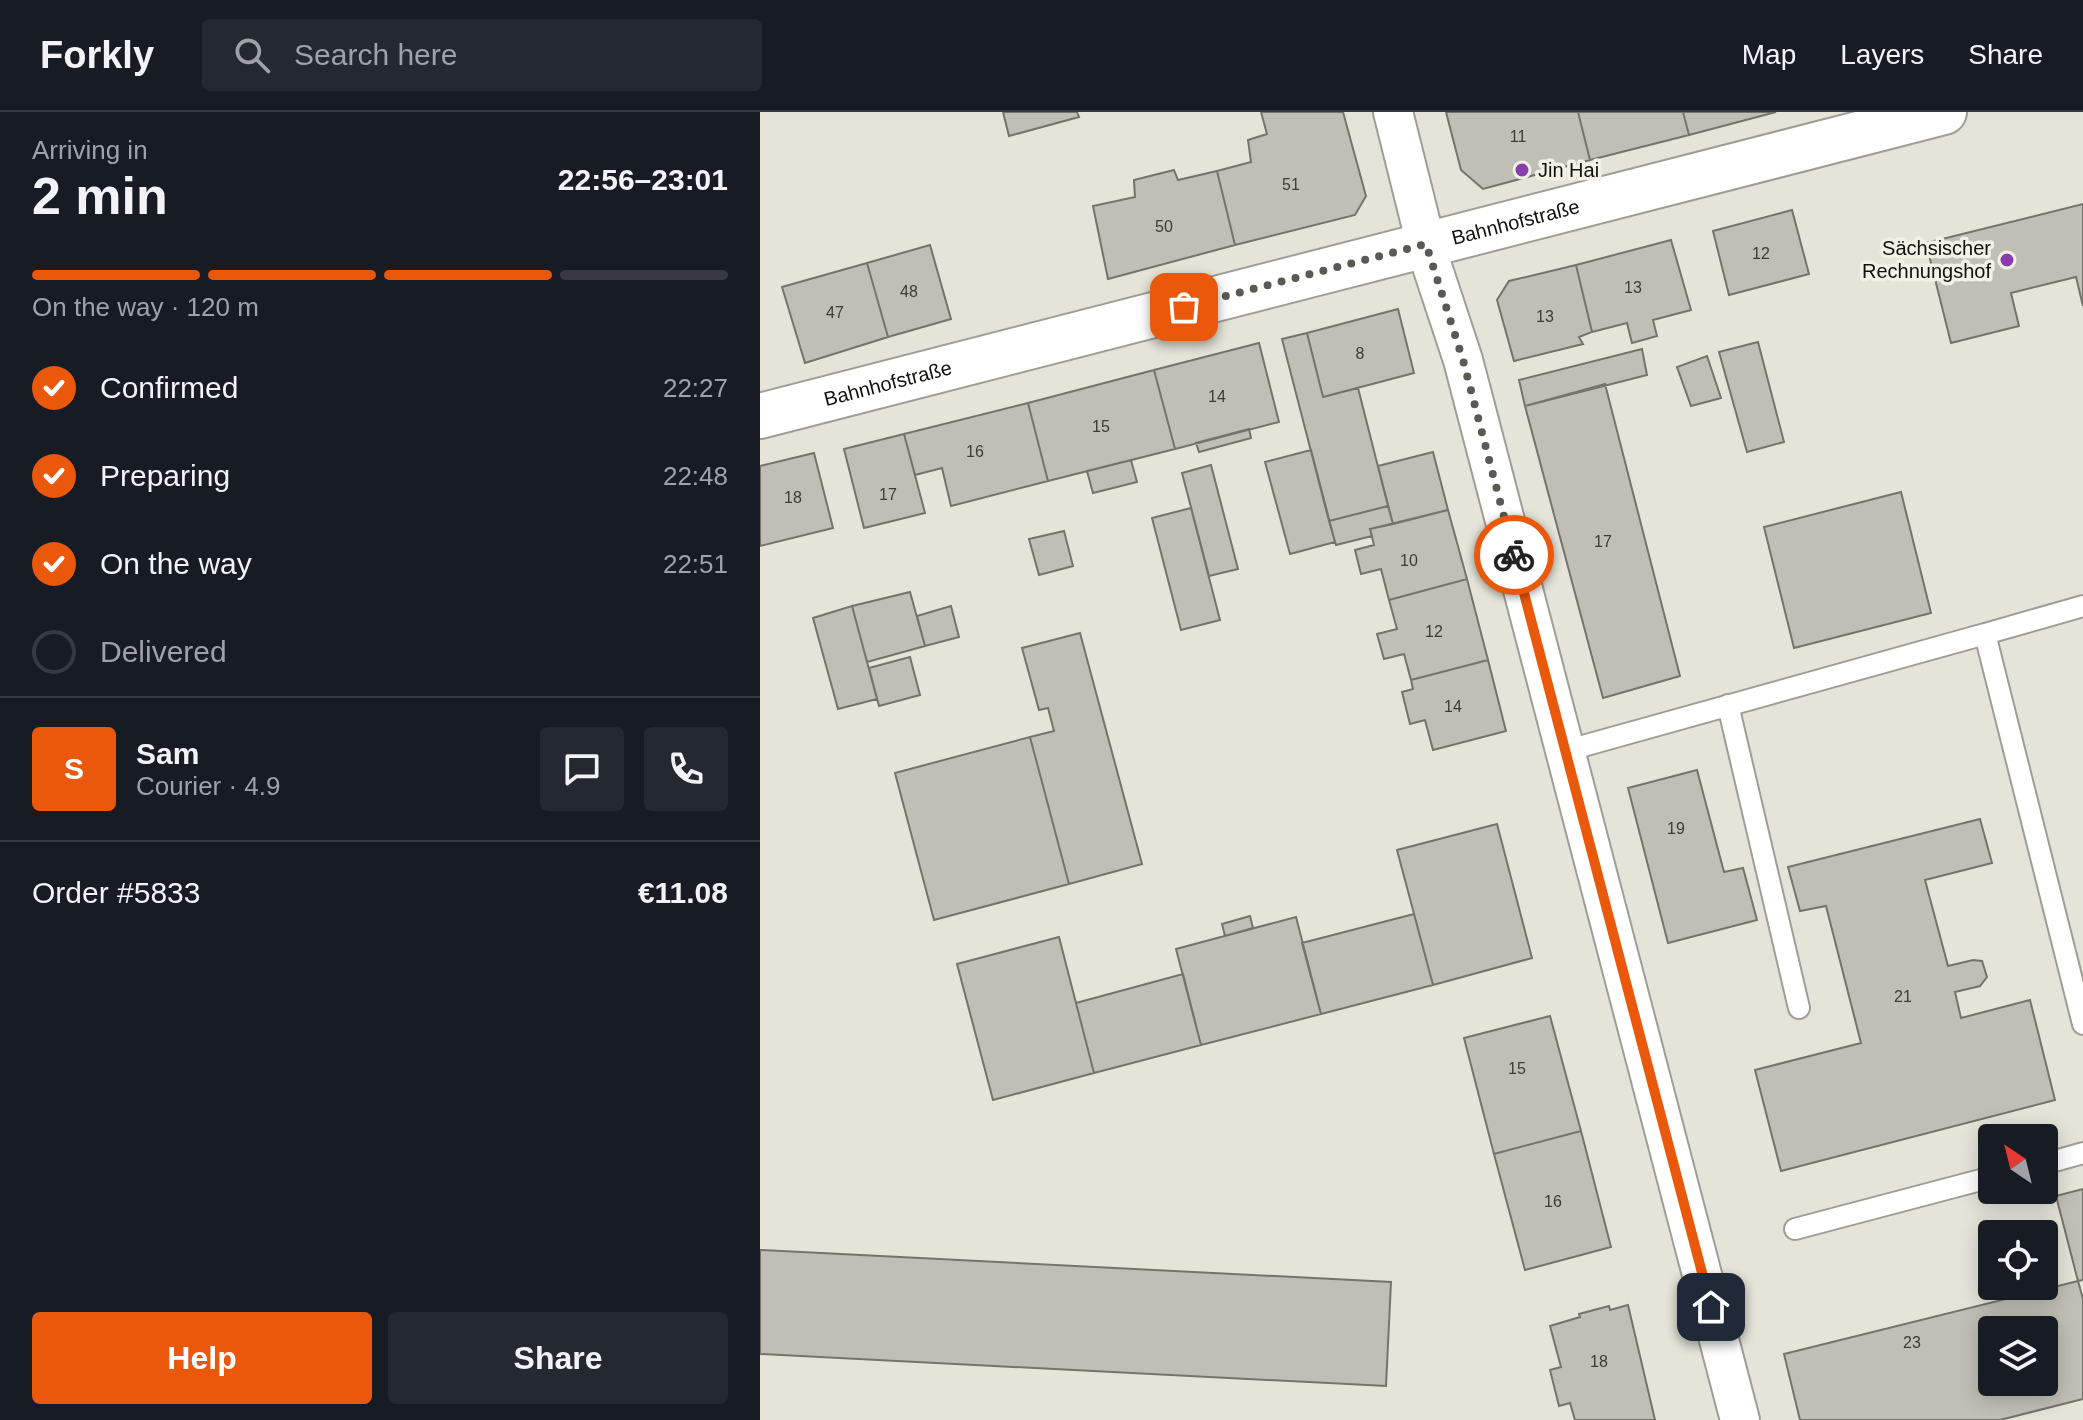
<!DOCTYPE html>
<meta charset="utf-8">
<style>
body{margin:0;font-family:Arial,sans-serif;background:#242831;color:#f1f3f6;height:100vh;display:flex;flex-direction:column;font-size:30px;white-space:nowrap}
*{box-sizing:border-box;margin:0}
p{font-size:26px;color:#9ea1a6}
.icon{flex:none;width:44px;height:44px;fill:none;stroke:currentColor;stroke-width:2;stroke-linecap:round;stroke-linejoin:round}
.map{position:relative;flex:1;overflow:hidden}
.panel{display:flex;flex-direction:column;background:#171b24;width:760px}
.panel>*{flex:none}
.needle{width:52px;rotate:325deg}
.buttons{position:absolute;left:1218px;top:1012px;display:grid;gap:16px}
.buttons a{display:grid;place-items:center;width:80px;height:80px;border-radius:8px;background:#171b24;box-shadow:0 4px 20px #0003;font-size:40px}
.pin{position:absolute;display:grid;place-items:center;width:68px;height:68px;color:#fff;margin:-34px;border-radius:16px;box-shadow:0 4px 12px #0006}
.courier{position:absolute;display:grid;place-items:center;width:80px;height:80px;margin:-40px;border:6px solid #ea580c;border-radius:50%;background:#fff;color:#222;box-shadow:0 2px 10px #0007}
.head em{font-style:normal;font-weight:800}
.head div{display:flex;flex-direction:column-reverse}
.head{display:flex;align-items:center;justify-content:space-between;height:136px;padding:0 32px}
h1{font-size:52px;font-weight:800;line-height:60px}
.bar{display:grid;grid-template-columns:repeat(4,1fr);gap:12px 8px;align-content:center;height:96px;padding:0 32px}
.bar i{height:10px;border-radius:6px;background:#363941}
.bar .active{background:#ea580c}
.bar p{grid-column:span 4}
.line{display:flex;align-items:center;gap:20px;padding:0 32px;border-top:2px solid #363941}
.line div{flex:1}
.round{display:grid;place-items:center;flex:none;width:84px;height:84px;border-radius:8px;background:#242831}
ol{padding:0 32px;list-style:none}
li{display:flex;align-items:center;gap:24px;height:88px}
li p{margin-inline-start:auto}
li .icon{padding:8px;border-radius:50%;background:#ea580c;color:#fff;stroke-width:4}
li:last-child{color:#9ea1a6}
li i{width:44px;height:44px;border:4px solid #363941;border-radius:50%}
.cta{display:flex;gap:16px;margin-top:auto;padding:16px 32px}
.cta a{flex:1;height:92px;border-radius:8px;background:#ea580c;color:#fff;font-size:32px;font-weight:800;line-height:92px;text-align:center}
.cta a+a{background:#242831;color:#f1f3f6}
header{display:flex;align-items:center;gap:48px;box-sizing:border-box;height:112px;padding:0 40px;background:#171b24;border-bottom:2px solid #363941}
header strong{font-size:38px}
nav{display:flex;gap:44px;margin-inline-start:auto;font-size:28px}
.search{width:560px;height:72px;background:#242831;display:flex;align-items:center;gap:20px;box-sizing:border-box;padding:0 28px;border-radius:8px;color:#9ea1a6;font-size:30px}
main{display:flex;flex:1;min-height:0}
.map>svg:first-child{display:block}
.building{fill:#c0bfb5;stroke:#75746b;stroke-width:2;fill-rule:evenodd}
.lines{fill:none;stroke-linecap:round;stroke-linejoin:round}
.lane-casing{stroke:#9f9e95;stroke-width:24}
.street-casing{stroke:#9f9e95;stroke-width:42}
.secondary-casing{stroke:#9f9e95;stroke-width:48}
.lane{stroke:#fff;stroke-width:20}
.street{stroke:#fff;stroke-width:38}
.secondary{stroke:#fff;stroke-width:44}
.done{stroke:#5a5a54;stroke-width:8;stroke-dasharray:0 14.4}
.route{stroke:#ea580c;stroke-width:10}
.poi-dot{fill:#8a3dae;stroke:#f2f1e6;stroke-width:3}
.labels{text-anchor:middle;dominant-baseline:central;stroke-width:7;stroke-linejoin:round;paint-order:stroke}
.number-label{font-size:16px;fill:#3c3c36}
.poi-label{font-size:20px;fill:#10100c;stroke:#f2f1e6;text-anchor:start}
.street-label{font-size:20px;fill:#10100c;stroke:#f2f1e6}
</style>
<header>
<strong>Forkly</strong>
<div class="search"><svg class="icon" aria-label="search" viewBox="0 0 24 24"><circle cx="10" cy="10" r="6"/><path d="M15 15l6 6"/></svg>Search here</div>
<nav><a>Map</a><a>Layers</a><a>Share</a></nav>
</header>
<main>
<section class="panel">
<div class="head"><div><h1>2 min</h1><p>Arriving in</p></div><em>22:56–23:01</em></div>
<div class="bar"><i class="active"></i><i class="active"></i><i class="active"></i><i></i><p>On the way · 120 m</p></div>
<ol>
<li><svg class="icon" aria-label="check" viewBox="0 0 24 24"><path d="M5 12l5 5 9-10"/></svg>Confirmed<p>22:27</p></li>
<li><svg class="icon" aria-label="check" viewBox="0 0 24 24"><path d="M5 12l5 5 9-10"/></svg>Preparing<p>22:48</p></li>
<li><svg class="icon" aria-label="check" viewBox="0 0 24 24"><path d="M5 12l5 5 9-10"/></svg>On the way<p>22:51</p></li>
<li><i></i>Delivered</li>
</ol>
<div class="line" style="height:144px"><b class="round" style="background:#ea580c;color:#fff">S</b><div><b>Sam</b><p>Courier · 4.9</p></div><a class="round"><svg class="icon" aria-label="chat" viewBox="0 0 24 24"><path d="M4 5h16v11H9l-5 4z"/></svg></a><a class="round"><svg class="icon" aria-label="phone" viewBox="0 0 24 24"><path d="M5 4h4l2 5-3 2q2 4 5 5l2-3 5 2v4C11 20 4 13 5 4z"/></svg></a></div>
<div class="line" style="height:104px"><div>Order #5833</div><b>€11.08</b></div>
<div class="cta"><a>Help</a><a>Share</a></div>
</section>
<div class="map">
<svg width="1323" height="1308" viewBox="0 0 1323 1308">
<rect width="100%" height="100%" fill="#e4e4d9"/>
<path class="building" d="M 243,0 L 317,0 L 319,5 L 249,24 Z
M 501,0 L 583,0 L 606,84 L 595,103 L 475,133 L 457,59 L 491,50 L 488,28 L 507,22 Z
M 686,0 L 818,0 L 830,48 L 723,77 L 701,58 Z
M 818,0 L 923,0 L 929,23 L 830,48 Z
M 923,0 L 1016,0 L 929,23 Z
M 414,58 L 418,68 L 457,59 L 475,133 L 348,167 L 333,94 L 375,85 L 374,68 Z
M 1323,92 L 1323,194 L 1316,165 L 1251,181 L 1259,214 L 1191,231 L 1166,131 Z
M 1032,98 L 1049,162 L 969,183 L 953,119 Z
M 911,128 L 931,198 L 893,208 L 897,224 L 872,231 L 867,211 L 832,220 L 816,153 Z
M 170,133 L 191,207 L 128,225 L 107,151 Z
M 107,151 L 128,225 L 45,251 L 22,175 Z
M 816,153 L 832,220 L 819,225 L 823,232 L 754,249 L 737,188 L 749,169 Z
M 638,197 L 654,261 L 563,285 L 547,221 Z
M 547,221 L 563,285 L 598,276 L 628,394 L 569,409 L 522,227 Z
M 998,230 L 1024,330 L 987,340 L 959,240 Z
M 499,231 L 519,310 L 415,337 L 394,258 Z
M 882,237 L 887,263 L 765,294 L 759,268 Z
M 947,244 L 961,286 L 931,294 L 917,255 Z
M 394,258 L 415,337 L 288,369 L 268,291 Z
M 845,272 L 920,564 L 843,586 L 765,294 Z
M 268,291 L 288,369 L 191,394 L 182,356 L 155,363 L 144,322 Z
M 489,317 L 491,326 L 439,340 L 436,331 Z
M 144,322 L 165,401 L 104,416 L 84,337 Z
M 551,338 L 575,430 L 530,442 L 505,350 Z
M 673,340 L 688,398 L 633,412 L 618,354 Z
M 54,341 L 73,416 L 0,434 L 0,354 Z
M 371,348 L 377,370 L 333,381 L 327,359 Z
M 451,353 L 478,457 L 449,464 L 422,361 Z
M 1141,380 L 1171,501 L 1034,536 L 1004,415 Z
M 628,394 L 633,412 L 610,417 L 612,424 L 576,433 L 569,409 Z
M 431,396 L 460,508 L 421,518 L 392,406 Z
M 688,398 L 707,467 L 629,488 L 621,457 L 601,462 L 595,438 L 614,433 L 610,417 Z
M 304,419 L 313,454 L 279,463 L 269,427 Z
M 707,467 L 728,548 L 651,568 L 644,542 L 624,547 L 617,522 L 637,517 L 629,488 Z
M 150,480 L 165,534 L 107,550 L 92,494 Z
M 92,494 L 117,587 L 78,597 L 53,506 Z
M 191,494 L 199,525 L 165,534 L 157,504 Z
M 320,521 L 382,752 L 309,772 L 270,625 L 294,619 L 288,596 L 279,598 L 262,536 Z
M 150,545 L 160,583 L 119,594 L 109,556 Z
M 728,548 L 746,619 L 673,638 L 665,608 L 650,612 L 642,580 L 653,577 L 651,568 Z
M 270,625 L 309,772 L 174,808 L 135,661 Z
M 937,658 L 964,760 L 983,756 L 997,808 L 908,831 L 868,676 Z
M 1220,707 L 1232,751 L 1165,768 L 1188,854 L 1213,848 L 1222,849 L 1227,865 L 1220,874 L 1195,880 L 1201,906 L 1270,888 L 1295,988 L 1021,1059 L 995,958 L 1101,931 L 1066,794 L 1040,799 L 1028,755 Z
M 737,712 L 772,846 L 673,873 L 637,738 Z
M 654,802 L 673,873 L 561,902 L 542,831 Z
M 490,804 L 493,816 L 465,824 L 462,812 Z
M 536,805 L 561,902 L 441,933 L 416,837 Z
M 299,825 L 334,961 L 233,988 L 197,852 Z
M 423,862 L 441,933 L 334,961 L 316,891 Z
M 790,904 L 821,1019 L 734,1042 L 704,926 Z
M 821,1019 L 851,1135 L 765,1158 L 734,1042 Z
M 1323,1077 L 1323,1168 L 1318,1169 L 1296,1084 Z
M 0,1138 L 631,1170 L 626,1274 L 0,1242 Z
M 1318,1169 L 1323,1187 L 1323,1287 L 1240,1308 L 1040,1308 L 1024,1242 ZM 1232,1218 L 1284,1218 L 1284,1270 L 1232,1270 Z
M 868,1193 L 895,1308 L 815,1308 L 810,1291 L 799,1294 L 790,1258 L 801,1255 L 790,1214 L 820,1205 L 819,1202 L 849,1194 L 850,1198 Z"/>
<g class="lines">
<g class="lane-casing">
<path id="lane" d="M 1225,522 L 1323,494
M 968,593 L 1039,896
M 805,639 L 1225,522 L 1323,912
M 1284,1052 L 1323,1041
M 1035,1117 L 1232,1065"/>
</g>
<g class="street-casing">
<path id="street" d="M 633,0 L 670,148 L 703,248 L 980,1308"/>
</g>
<g class="secondary-casing">
<g id="secondary">
<path id="s1" d="M 0,304 L 1184,0"/>
</g>
</g>
<use href="#lane" class="lane"/>
<use href="#street" class="street"/>
<use href="#secondary" class="secondary"/>
</g>
<g class="lines">
<path class="done" d="M 424,195 L 666,132 L 703,248 L 754,443"/>
<path class="route" d="M 754,443 L 951,1195"/>
</g>
<g class="poi-dot">
<circle cx="762" cy="58" r="8"/>
<circle cx="1247" cy="148" r="8"/>
</g>
<g class="labels">
<g class="number-label">
<text x="758" y="24">11</text>
<text x="531" y="72">51</text>
<text x="404" y="114">50</text>
<text x="1001" y="141">12</text>
<text x="873" y="175">13</text>
<text x="149" y="179">48</text>
<text x="75" y="200">47</text>
<text x="785" y="204">13</text>
<text x="600" y="241">8</text>
<text x="457" y="284">14</text>
<text x="341" y="314">15</text>
<text x="215" y="339">16</text>
<text x="128" y="382">17</text>
<text x="33" y="385">18</text>
<text x="843" y="429">17</text>
<text x="649" y="448">10</text>
<text x="674" y="519">12</text>
<text x="693" y="594">14</text>
<text x="916" y="716">19</text>
<text x="1143" y="884">21</text>
<text x="757" y="956">15</text>
<text x="793" y="1089">16</text>
<text x="1152" y="1230">23</text>
<text x="839" y="1249">18</text>
</g>
<g class="poi-label">
<text x="778" y="58">Jin Hai</text>
<text x="1231" y="136" text-anchor="end">Sächsischer<tspan x="1231" dy="23">Rechnungshof</tspan></text>
</g>
<g class="street-label">
<text stroke="none"><textPath href="#s1" startOffset="780">Bahnhofstraße</textPath></text>
<text stroke="none"><textPath href="#s1" startOffset="132">Bahnhofstraße</textPath></text>
</g>
</g>
</svg>
<div class="buttons">
<a><svg class="needle" viewBox="-14 -14 28 28"><path d="M0-13l5 13h-10z" fill="#e53935"/><path d="M0 13l5-13h-10z" fill="#9ea1a6"/></svg></a>
<a><svg class="icon" aria-label="locate" viewBox="0 0 24 24"><circle cx="12" cy="12" r="6"/><path d="M12 2v4M12 18v4M2 12h4M18 12h4"/></svg></a>
<a><svg class="icon" aria-label="layers" viewBox="0 0 24 24"><path d="M12 4l9 5-9 5-9-5zM3 14l9 5 9-5"/></svg></a>
</div>
<div class="pin" style="left:424px;top:195px;background:#ea580c"><svg class="icon" aria-label="bag" viewBox="0 0 24 24"><path d="M5 8h14l-1 12H6zM9 8a3 3 0 0 1 6 0"/></svg></div>
<div class="pin" style="left:951px;top:1195px;background:#1f2937"><svg class="icon" aria-label="home" viewBox="0 0 24 24"><path d="M3 11l9-7 9 7M6 9v11h12V9"/></svg></div>
<div class="courier" style="left:754px;top:443px"><svg class="icon" aria-label="bike" viewBox="0 0 24 24"><circle cx="6" cy="16" r="4"/><circle cx="18" cy="16" r="4"/><path d="M6 16l4-8h5l3 8M10 8l3 8H6M13 5h3"/></svg></div>
</div>
</main>
